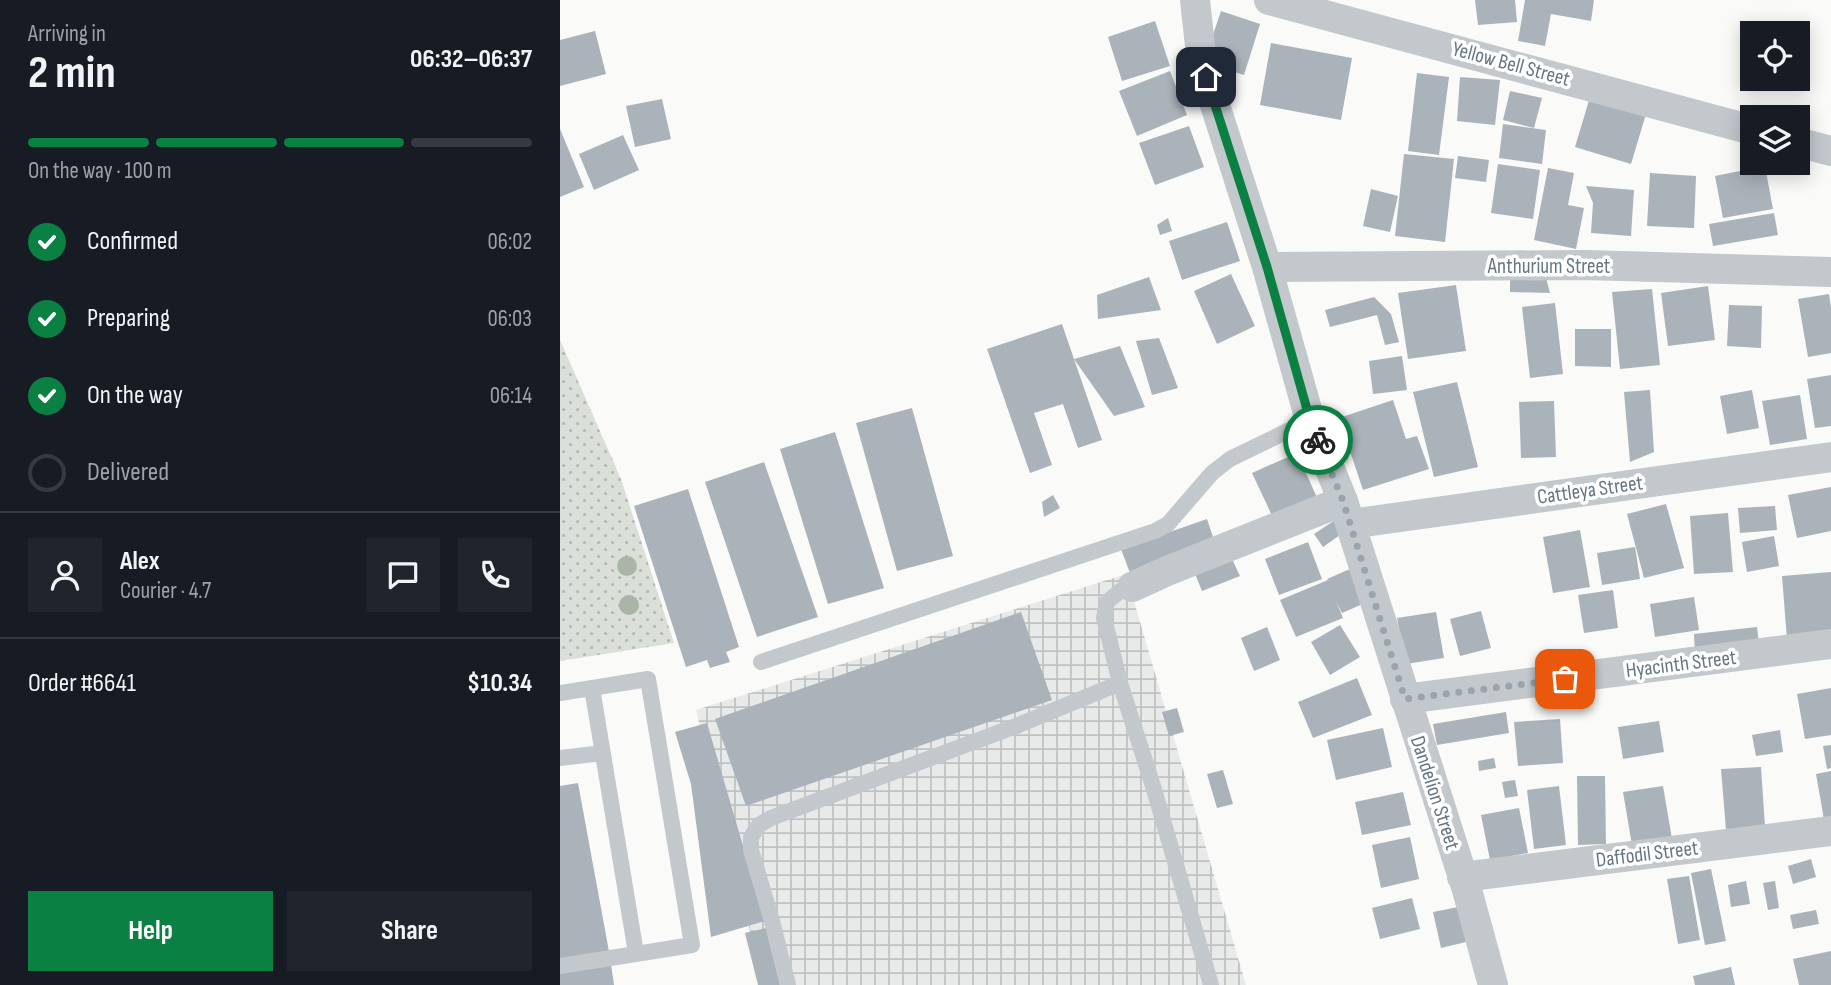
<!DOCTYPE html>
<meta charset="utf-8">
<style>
body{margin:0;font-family:"Sofia Sans Condensed",sans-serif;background:#20242c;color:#f1f3f6;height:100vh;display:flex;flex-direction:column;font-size:26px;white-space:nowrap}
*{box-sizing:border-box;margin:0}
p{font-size:23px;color:#9ea1a6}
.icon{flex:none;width:38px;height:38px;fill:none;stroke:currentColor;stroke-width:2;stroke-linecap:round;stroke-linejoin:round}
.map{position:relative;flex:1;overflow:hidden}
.drawer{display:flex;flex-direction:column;background:#171b24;width:560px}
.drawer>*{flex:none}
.buttons{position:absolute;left:1180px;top:21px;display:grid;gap:14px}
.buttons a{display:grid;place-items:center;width:70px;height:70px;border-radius:0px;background:#171b24;box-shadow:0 4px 18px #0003;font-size:35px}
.pin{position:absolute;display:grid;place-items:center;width:60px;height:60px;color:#fff;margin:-30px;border-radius:14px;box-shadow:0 4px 10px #0006}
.courier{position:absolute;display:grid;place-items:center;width:70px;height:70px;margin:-35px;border:5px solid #0b8043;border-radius:50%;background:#fff;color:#222;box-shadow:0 2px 9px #0007}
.summary em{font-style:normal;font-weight:700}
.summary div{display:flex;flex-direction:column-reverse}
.summary{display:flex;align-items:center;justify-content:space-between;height:119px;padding:0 28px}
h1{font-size:46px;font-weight:700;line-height:52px}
.bar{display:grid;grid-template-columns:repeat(4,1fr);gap:10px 7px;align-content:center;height:84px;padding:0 28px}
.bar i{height:9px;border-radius:5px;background:#363941}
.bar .active{background:#0b8043}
.bar p{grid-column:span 4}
.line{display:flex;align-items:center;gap:18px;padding:0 28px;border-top:2px solid #363941}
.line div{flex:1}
.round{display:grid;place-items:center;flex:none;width:74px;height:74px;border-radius:0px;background:#20242c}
ol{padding:0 28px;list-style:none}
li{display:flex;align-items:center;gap:21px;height:77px}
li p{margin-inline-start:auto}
li .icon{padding:7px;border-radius:50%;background:#0b8043;color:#fff;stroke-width:4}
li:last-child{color:#9ea1a6}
li i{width:38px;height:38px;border:4px solid #363941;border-radius:50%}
.action{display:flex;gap:14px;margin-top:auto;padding:14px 28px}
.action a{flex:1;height:80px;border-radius:0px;background:#0b8043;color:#fff;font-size:28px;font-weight:700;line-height:80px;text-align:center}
.action a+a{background:#20242c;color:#f1f3f6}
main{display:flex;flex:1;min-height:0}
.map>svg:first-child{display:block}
.industrial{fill:url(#industrial-grid)}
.grass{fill:url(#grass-dots)}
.building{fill:#aab3b9}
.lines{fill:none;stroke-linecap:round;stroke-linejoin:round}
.service{stroke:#c3c8cc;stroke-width:16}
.minor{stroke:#c3c8cc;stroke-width:30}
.tree{fill:#aab4a7}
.done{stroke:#99a4ac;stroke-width:7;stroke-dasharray:0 12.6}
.route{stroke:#0b8043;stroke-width:9}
.labels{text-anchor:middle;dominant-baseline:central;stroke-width:7;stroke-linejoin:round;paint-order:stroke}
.street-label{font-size:21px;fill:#657683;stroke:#fff}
</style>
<main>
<section class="drawer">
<div class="summary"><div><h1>2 min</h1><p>Arriving in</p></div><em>06:32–06:37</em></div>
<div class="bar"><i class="active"></i><i class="active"></i><i class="active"></i><i></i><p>On the way · 100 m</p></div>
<ol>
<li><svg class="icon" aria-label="check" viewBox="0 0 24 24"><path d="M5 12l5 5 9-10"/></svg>Confirmed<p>06:02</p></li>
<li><svg class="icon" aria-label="check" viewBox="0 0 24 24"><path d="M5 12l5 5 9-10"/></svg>Preparing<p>06:03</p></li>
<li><svg class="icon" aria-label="check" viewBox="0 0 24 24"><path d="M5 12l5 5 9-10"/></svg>On the way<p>06:14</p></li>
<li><i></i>Delivered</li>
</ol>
<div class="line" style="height:126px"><a class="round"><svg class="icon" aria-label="person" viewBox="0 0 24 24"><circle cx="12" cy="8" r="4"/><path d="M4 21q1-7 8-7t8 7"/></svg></a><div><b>Alex</b><p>Courier · 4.7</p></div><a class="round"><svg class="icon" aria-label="chat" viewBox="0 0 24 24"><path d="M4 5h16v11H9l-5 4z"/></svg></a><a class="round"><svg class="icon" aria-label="phone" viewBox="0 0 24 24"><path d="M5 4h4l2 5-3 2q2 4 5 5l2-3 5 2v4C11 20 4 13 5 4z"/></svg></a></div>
<div class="line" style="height:91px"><div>Order #6641</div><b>$10.34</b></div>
<div class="action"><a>Help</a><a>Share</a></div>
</section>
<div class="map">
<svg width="1271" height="985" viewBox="0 0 1271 985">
<defs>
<pattern id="industrial-grid" width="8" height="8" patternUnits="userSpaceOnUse" patternTransform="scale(1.75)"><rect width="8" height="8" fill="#e8e9e9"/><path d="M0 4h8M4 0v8" fill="none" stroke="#c0c1c2"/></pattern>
<pattern id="grass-dots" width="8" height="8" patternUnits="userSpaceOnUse" patternTransform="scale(1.75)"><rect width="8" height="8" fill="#dadfd7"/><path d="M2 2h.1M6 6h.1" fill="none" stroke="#b4b9b4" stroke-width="1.8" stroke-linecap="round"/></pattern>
</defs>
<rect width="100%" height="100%" fill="#fafaf8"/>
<path class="industrial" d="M 566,574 L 686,985 L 203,985 L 136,710 Z"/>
<path class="grass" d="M 0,340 L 61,479 L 114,643 L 0,661 Z"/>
<path class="building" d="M 915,0 L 955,0 L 957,22 L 918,25 Z
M 965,0 L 1034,0 L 1031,21 L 991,14 L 985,46 L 958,41 Z
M 661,11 L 700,24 L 684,75 L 644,62 Z
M 595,21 L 610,66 L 562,81 L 548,37 Z
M 35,31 L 46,74 L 0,86 L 0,40 Z
M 711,43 L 792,58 L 781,120 L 700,105 Z
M 610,71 L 627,115 L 577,136 L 559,91 Z
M 857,73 L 889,77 L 879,155 L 848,151 Z
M 900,77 L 940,80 L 935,125 L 897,121 Z
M 950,91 L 982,98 L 974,128 L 943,120 Z
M 1030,97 L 1086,114 L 1071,164 L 1015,147 Z
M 102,99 L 111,139 L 75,147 L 66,106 Z
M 943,124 L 986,130 L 982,164 L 939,158 Z
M 629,126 L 644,167 L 595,185 L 579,143 Z
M 0,129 L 24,187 L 0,197 Z
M 63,135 L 79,170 L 34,190 L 19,154 Z
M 844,154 L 894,159 L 885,242 L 835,236 Z
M 898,156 L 929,160 L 926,182 L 895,178 Z
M 938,164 L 980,170 L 973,219 L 931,213 Z
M 1205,166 L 1213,209 L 1163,218 L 1155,176 Z
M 988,168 L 1014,173 L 1008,205 L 1024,208 L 1016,249 L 974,240 Z
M 1090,173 L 1136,176 L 1134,228 L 1087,226 Z
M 1026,186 L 1074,190 L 1071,236 L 1031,233 L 1033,203 Z
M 811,189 L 838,196 L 830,232 L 803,226 Z
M 1214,213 L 1218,235 L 1153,246 L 1149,224 Z
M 608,218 L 612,231 L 600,235 L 597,225 Z
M 667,222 L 680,261 L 622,280 L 609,241 Z
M 950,273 L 985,274 L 990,293 L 950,292 Z
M 671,274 L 695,326 L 657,344 L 634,291 Z
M 589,277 L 601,310 L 538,319 L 537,295 Z
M 896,285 L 906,351 L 848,359 L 838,293 Z
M 1148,286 L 1155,340 L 1108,346 L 1101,293 Z
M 1092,289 L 1100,365 L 1060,369 L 1052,292 Z
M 1269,294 L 1271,308 L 1271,353 L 1248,357 L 1238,299 Z
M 814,297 L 831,314 L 839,342 L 825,345 L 817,315 L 770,327 L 765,310 Z
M 995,303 L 1003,374 L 970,378 L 962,307 Z
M 1169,305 L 1202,306 L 1201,348 L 1167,346 Z
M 502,324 L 514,359 L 560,346 L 585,407 L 554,416 L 514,359 L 542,440 L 518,448 L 503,404 L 474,413 L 492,465 L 470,473 L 427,349 Z
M 1015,329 L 1051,329 L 1051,367 L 1015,366 Z
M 599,338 L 618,388 L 592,395 L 576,341 Z
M 842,356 L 847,390 L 813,394 L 809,361 Z
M 1271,375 L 1271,426 L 1255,428 L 1247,379 Z
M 897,382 L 918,467 L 874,477 L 853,392 Z
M 1090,390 L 1094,452 L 1070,462 L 1064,392 Z
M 1192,390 L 1199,428 L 1167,434 L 1160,396 Z
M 1240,395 L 1247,439 L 1210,445 L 1202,401 Z
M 833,400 L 846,439 L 857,436 L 869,469 L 803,490 L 779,418 Z
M 994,401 L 996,457 L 961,458 L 959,402 Z
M 352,408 L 393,556 L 337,571 L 296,423 Z
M 275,432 L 324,588 L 268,604 L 220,449 Z
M 737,453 L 759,502 L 715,522 L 692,473 Z
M 204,462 L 258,617 L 197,637 L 145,482 Z
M 1271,487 L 1271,531 L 1237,538 L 1228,495 Z
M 128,489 L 179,647 L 166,652 L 170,662 L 150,668 L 147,660 L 126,667 L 74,506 Z
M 493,495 L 500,508 L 484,517 L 482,502 Z
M 1106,504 L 1124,568 L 1084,578 L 1067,514 Z
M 1215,506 L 1217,530 L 1180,533 L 1178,508 Z
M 1168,513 L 1173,572 L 1134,574 L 1130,516 Z
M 778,518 L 787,530 L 763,547 L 754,534 Z
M 647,519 L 655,543 L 570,573 L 561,549 Z
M 1020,530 L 1030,587 L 993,593 L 983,537 Z
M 1214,536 L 1219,566 L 1187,572 L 1182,542 Z
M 748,542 L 762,579 L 719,595 L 705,559 Z
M 1075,547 L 1080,579 L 1042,585 L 1037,553 Z
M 672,559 L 680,576 L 642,591 L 635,574 Z
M 790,569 L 805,603 L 782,613 L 776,601 L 783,618 L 736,637 L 720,600 L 768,580 L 767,579 Z
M 1271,572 L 1271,636 L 1227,639 L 1222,576 Z
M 1053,590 L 1058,628 L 1024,633 L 1018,595 Z
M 1134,597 L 1139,630 L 1095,637 L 1090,604 Z
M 921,611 L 931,648 L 900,656 L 890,619 Z
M 461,612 L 492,700 L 186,806 L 155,719 Z
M 876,612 L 884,658 L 846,664 L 837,618 Z
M 780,625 L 800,657 L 770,675 L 751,642 Z
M 707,627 L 720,660 L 694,671 L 681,638 Z
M 1197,627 L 1199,645 L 1135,652 L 1134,634 Z
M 797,678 L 812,715 L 753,738 L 738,702 Z
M 1271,688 L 1271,735 L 1245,739 L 1237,694 Z
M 617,708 L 624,732 L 609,736 L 602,712 Z
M 946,712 L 949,733 L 877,745 L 873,724 Z
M 1000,719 L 1003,763 L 958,766 L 954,722 Z
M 1099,721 L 1104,752 L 1063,759 L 1058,727 Z
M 147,723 L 205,921 L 151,937 L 131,784 L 115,732 Z
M 823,728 L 832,767 L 776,780 L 767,740 Z
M 1220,730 L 1223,752 L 1196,756 L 1192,735 Z
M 1271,745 L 1271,768 L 1267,769 L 1263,746 Z
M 934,758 L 936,768 L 919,771 L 918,761 Z
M 1201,767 L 1205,827 L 1166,830 L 1161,769 Z
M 663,770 L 673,804 L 657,808 L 647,774 Z
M 1271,771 L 1271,824 L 1265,825 L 1256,774 Z
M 1017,776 L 1045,776 L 1046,844 L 1018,845 Z
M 955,780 L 958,796 L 945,798 L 942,782 Z
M 18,783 L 50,957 L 54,985 L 0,985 L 0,786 Z
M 999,786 L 1006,845 L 974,849 L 967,790 Z
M 1103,786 L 1113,845 L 1073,851 L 1063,792 Z
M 843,792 L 851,825 L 802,835 L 795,802 Z
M 959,808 L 968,853 L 930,860 L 921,815 Z
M 850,837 L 859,879 L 821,888 L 812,845 Z
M 1251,859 L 1256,877 L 1233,884 L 1228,866 Z
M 1151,869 L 1166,941 L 1145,945 L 1131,873 Z
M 1129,876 L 1140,940 L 1118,944 L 1107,879 Z
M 1186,881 L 1190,904 L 1171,907 L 1168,885 Z
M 1215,881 L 1219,908 L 1208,910 L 1203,883 Z
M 852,898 L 860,929 L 820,939 L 812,908 Z
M 898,907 L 906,942 L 881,948 L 873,912 Z
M 1256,910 L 1259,924 L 1233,929 L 1230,915 Z
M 206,928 L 220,985 L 198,985 L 185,933 Z
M 1271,951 L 1271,985 L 1239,985 L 1233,959 Z
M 1171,967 L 1175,985 L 1135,985 L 1133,976 Z"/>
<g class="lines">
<path class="service" d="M 572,587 L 560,591 L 547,602 L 544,618 L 560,683 L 593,786 L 651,985
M 201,662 L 595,531 L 608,524 L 652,473 L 670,459 L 750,420
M 32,688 L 76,953
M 0,693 L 88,679 L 132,945 L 0,966
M 0,758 L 43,753
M 228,985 L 212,921 L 191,850 L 191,837 L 199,825 L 211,818 L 456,726 L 560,683"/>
<path class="minor" d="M 635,0 L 641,55 L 646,77 L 707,267 L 750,420 L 783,501 L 907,890 L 933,985
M 709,0 L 1192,130
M 1237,142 L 1271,151
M 707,267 L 1025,265 L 1271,272
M 790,524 L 1271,457
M 572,587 L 607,571 L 783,501
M 845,699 L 1271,644
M 902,877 L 1271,831"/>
</g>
<g class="tree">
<circle cx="67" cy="566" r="10"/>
<circle cx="69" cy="605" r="10"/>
</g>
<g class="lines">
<path class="done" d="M 758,440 L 783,501 L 845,699 L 1005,679"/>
<path class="route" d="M 646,77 L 707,267 L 750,420 L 758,440"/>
</g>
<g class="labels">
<g class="street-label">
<text transform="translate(951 64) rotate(15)">Yellow Bell Street</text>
<text x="989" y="266">Anthurium Street</text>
<text transform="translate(1030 490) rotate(-8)">Cattleya Street</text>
<text transform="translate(1121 664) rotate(-7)">Hyacinth Street</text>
<text transform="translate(875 793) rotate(72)">Dandelion Street</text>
<text transform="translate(1087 854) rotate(-7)">Daffodil Street</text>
</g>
</g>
</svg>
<div class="buttons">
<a><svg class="icon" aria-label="locate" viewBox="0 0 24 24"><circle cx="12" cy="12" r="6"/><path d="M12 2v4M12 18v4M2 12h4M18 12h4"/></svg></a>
<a><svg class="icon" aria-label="layers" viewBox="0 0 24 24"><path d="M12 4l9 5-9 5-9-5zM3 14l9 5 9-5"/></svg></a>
</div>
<div class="pin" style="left:1005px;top:679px;background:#ea580c"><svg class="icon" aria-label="bag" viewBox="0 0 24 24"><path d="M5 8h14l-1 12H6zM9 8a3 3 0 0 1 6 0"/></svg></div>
<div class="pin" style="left:646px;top:77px;background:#1f2937"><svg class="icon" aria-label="home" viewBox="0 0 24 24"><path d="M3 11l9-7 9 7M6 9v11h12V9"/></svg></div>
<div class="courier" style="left:758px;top:440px"><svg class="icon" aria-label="bike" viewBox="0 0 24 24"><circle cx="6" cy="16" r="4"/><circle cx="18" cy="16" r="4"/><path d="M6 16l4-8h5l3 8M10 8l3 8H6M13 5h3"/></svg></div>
</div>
</main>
